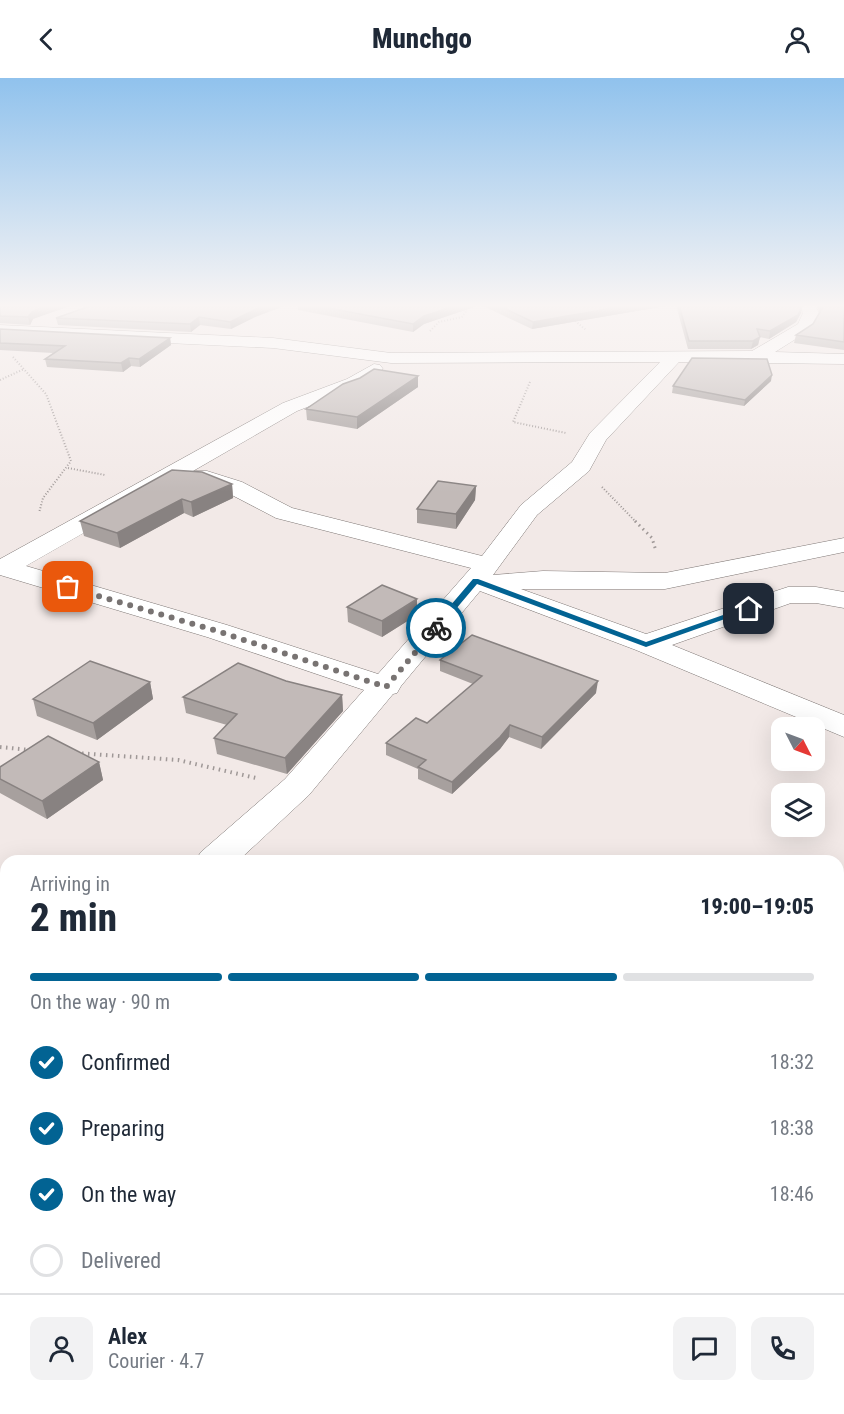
<!DOCTYPE html>
<meta charset="utf-8">
<style>
body{margin:0;font-family:"Roboto Condensed",sans-serif;background:#f2f2f3;color:#1f2937;height:100vh;display:flex;flex-direction:column;font-size:22px;white-space:nowrap}
*{box-sizing:border-box;margin:0}
p{font-size:20px;color:#747a83}
.icon{flex:none;width:33px;height:33px;fill:none;stroke:currentColor;stroke-width:2;stroke-linecap:round;stroke-linejoin:round}
.map{position:relative;flex:1;overflow:hidden}
.sheet{position:absolute;left:0px;top:777px;width:844px;height:560px;display:flex;flex-direction:column;background:#fff;border-radius:18px 18px 0 0;box-shadow:0 6px 24px #0002}
.sheet>*{flex:none}
.needle{width:39px;rotate:132deg}
.fabs{position:absolute;left:771px;top:639px;display:grid;gap:12px}
.fabs a{display:grid;place-items:center;width:54px;height:54px;border-radius:12px;background:#fff;box-shadow:0 6px 24px #0002;font-size:30px}
.pin{position:absolute;display:grid;place-items:center;width:51px;height:51px;color:#fff;margin:-26px;border-radius:12px;box-shadow:0 3px 9px #0006}
.courier{position:absolute;display:grid;place-items:center;width:60px;height:60px;margin:-30px;border:4px solid #026393;border-radius:50%;background:#fff;color:#222;box-shadow:0 2px 8px #0007}
.headline em{font-style:normal;font-weight:800}
.headline div{display:flex;flex-direction:column-reverse}
.headline{display:flex;align-items:center;justify-content:space-between;height:102px;padding:0 30px}
h1{font-size:39px;font-weight:800;line-height:45px}
.bar{display:grid;grid-template-columns:repeat(4,1fr);gap:9px 6px;align-content:center;height:72px;padding:0 30px}
.bar i{height:8px;border-radius:4px;background:#e0e1e3}
.bar .selected{background:#026393}
.bar p{grid-column:span 4}
.line{display:flex;align-items:center;gap:15px;padding:0 30px;border-top:2px solid #e0e1e3}
.line div{flex:1}
.round{display:grid;place-items:center;flex:none;width:63px;height:63px;border-radius:12px;background:#f2f2f3}
ol{padding:0 30px;list-style:none}
li{display:flex;align-items:center;gap:18px;height:66px}
li p{margin-inline-start:auto}
li .icon{padding:6px;border-radius:50%;background:#026393;color:#fff;stroke-width:4}
li:last-child{color:#747a83}
li i{width:33px;height:33px;border:3px solid #e0e1e3;border-radius:50%}
header{display:flex;justify-content:space-between;align-items:center;height:78px;padding:0 30px;background:#fff;font-size:27px;font-weight:800}
.map>svg:first-child{display:block}
.lines{fill:none;stroke-linecap:round;stroke-linejoin:round}
.street-casing{stroke:#7f7876;stroke-width:1}
.path-far3{stroke:#9f9897;stroke-width:2;stroke-dasharray:1 2;stroke-linecap:butt}
.path-far2{stroke:#9f9897;stroke-width:3;stroke-dasharray:1.5 4;stroke-linecap:butt}
.path-far1{stroke:#9f9897;stroke-width:4;stroke-dasharray:1.5 4.5;stroke-linecap:butt}
.path{stroke:#9f9897;stroke-width:6;stroke-dasharray:2 8;stroke-linecap:butt}
.street{fill:#fff;fill-rule:evenodd}
.wall{fill:#a7a09e}
.shaded-wall{fill:#888281}
.building{fill:#c2bab8;stroke:#888281;stroke-width:1.5}
.route{fill:#026393}
.done{stroke:#787372;stroke-width:6;stroke-dasharray:0 10.8}
</style>
<header><svg class="icon" aria-label="back" viewBox="0 0 24 24"><path d="M15 5l-7 7 7 7"/></svg>Munchgo<svg class="icon" aria-label="person" viewBox="0 0 24 24"><circle cx="12" cy="8" r="4"/><path d="M4 21q1-7 8-7t8 7"/></svg></header>
<div class="map">
<svg width="844" height="1336" viewBox="0 0 844 1336">
<rect width="100%" height="100%" fill="#f2e9e7"/>
<g class="lines">
<g class="street-casing">
<path id="street" d="M 800,227 L 815,227 L 819,235 L 810,252 L 775,274 L 844,276 L 844,286 L 679,284 L 606,362 L 589,393 L 537,437 L 493,497 L 543,493 L 665,495 L 844,460 L 844,474 L 665,511 L 521,511 L 646,556 L 788,509 L 816,509 L 844,514 L 844,530 L 816,525 L 791,525 L 672,567 L 844,637 L 844,659 L 636,572 L 480,513 L 401,608 L 397,615 L 393,616 L 309,717 L 238,783 L 195,783 L 201,774 L 285,701 L 364,612 L 207,559 L 0,497 L 0,481 L 283,325 L 347,301 L 374,286 L 380,287 L 383,291 L 359,309 L 297,333 L 193,393 L 207,393 L 242,404 L 292,430 L 482,478 L 521,427 L 572,384 L 590,355 L 660,284 L 391,285 L 273,270 L 0,257 L 0,247 L 273,260 L 391,275 L 752,273 L 798,246 L 803,235 ZM 180,400 L 182,404 L 204,406 L 226,414 L 276,440 L 471,490 L 378,596 L 227,547 L 26,488 Z
M 6,921 L 6,959 L 0,961 L 0,923 Z"/>
</g>
<path class="path-far3" d="M 573,241 L 586,252
M 430,253 L 439,244 L 462,239 L 467,232 L 460,227
M 13,279 L 46,316 L 71,383 L 43,420 L 39,435
M 0,302 L 24,291
M 530,304 L 513,344 L 566,355
M 68,390 L 105,397
M 602,409 L 637,445"/>
<path class="path-far2" d="M 635,443 L 652,460 L 656,473"/>
<path class="path-far1" d="M 0,669 L 30,672
M 76,675 L 178,682 L 256,700"/>
<path class="path" d="M 838,1063 L 844,1066
M 838,1198 L 844,1192"/>
<use href="#street" class="street"/>
</g>
<path class="wall" d="M 0,227 L 33,241 L 30,247 L 0,245 Z
M 93,227 L 253,240 L 231,251 L 200,247 L 191,254 L 58,247 L 56,240 Z
M 298,227 L 480,227 L 424,246 L 413,254 L 298,232 Z
M 481,227 L 671,227 L 532,251 Z
M 676,227 L 802,227 L 801,235 L 796,244 L 769,261 L 760,259 L 758,267 L 751,271 L 688,271 Z
M 816,227 L 844,227 L 844,272 L 794,265 L 796,257 L 813,246 L 820,234 Z
M 0,251 L 170,260 L 171,267 L 140,289 L 131,288 L 123,294 L 47,289 L 45,281 L 53,275 L 0,272 Z
M 418,298 L 418,309 L 357,351 L 307,342 L 306,331 Z
M 771,303 L 744,328 L 672,315 L 673,308 Z
M 232,406 L 233,420 L 193,439 L 184,435 L 120,470 L 84,458 L 80,443 Z
M 476,408 L 475,422 L 456,451 L 417,445 L 417,431 Z
M 347,529 L 417,537 L 382,559 L 348,544 Z
M 440,582 L 596,615 L 541,671 L 509,659 L 500,671 L 452,716 L 418,701 L 418,691 L 386,677 L 386,665 L 427,645 L 473,606 L 440,593 Z
M 286,603 L 342,617 L 343,633 L 287,696 L 217,676 L 214,660 L 227,647 L 186,635 L 183,619 Z
M 150,604 L 153,621 L 97,662 L 37,638 L 33,621 Z
M 99,684 L 103,702 L 47,741 L 0,715 L 0,689 Z
M 268,1330 L 529,1330 L 534,1336 L 367,1336 L 366,1335 L 365,1336 L 274,1336 Z"/>
<path class="shaded-wall" d="M 50,227 L 73,227 L 33,241 L 30,247 L 28,239 L 32,234 Z
M 267,227 L 287,227 L 253,240 L 231,251 L 230,244 L 252,233 Z
M 458,227 L 480,227 L 424,246 L 413,254 L 413,246 L 424,238 Z
M 630,227 L 671,227 L 532,251 L 533,244 Z
M 802,228 L 801,235 L 796,244 L 769,261 L 770,253 Z
M 199,239 L 200,247 L 191,254 L 190,246 Z
M 760,259 L 758,267 L 751,271 L 753,263 Z
M 170,260 L 171,267 L 140,289 L 139,281 Z
M 129,280 L 131,288 L 123,294 L 121,285 Z
M 772,297 L 771,303 L 744,328 L 745,322 Z
M 418,298 L 418,309 L 357,351 L 357,339 Z
M 232,406 L 233,420 L 193,439 L 191,424 Z
M 476,408 L 475,422 L 456,451 L 456,436 Z
M 182,421 L 184,435 L 120,470 L 117,455 Z
M 417,521 L 417,537 L 382,559 L 382,543 Z
M 598,603 L 596,615 L 541,671 L 542,659 Z
M 150,604 L 153,621 L 97,662 L 93,645 Z
M 342,617 L 343,633 L 287,696 L 285,680 Z
M 510,647 L 509,659 L 500,671 L 452,716 L 452,704 Z
M 99,684 L 103,702 L 47,741 L 42,723 Z
M 357,1330 L 365,1330 L 366,1335 L 365,1336 L 352,1336 Z
M 395,1330 L 398,1330 L 398,1336 L 390,1336 Z"/>
<path class="building" d="M 0,227 L 50,227 L 32,234 L 28,239 L 0,238 Z
M 93,227 L 267,227 L 252,233 L 230,244 L 199,239 L 190,246 L 56,240 Z
M 312,227 L 458,227 L 424,238 L 413,246 Z
M 497,227 L 630,227 L 533,244 Z
M 679,227 L 802,227 L 802,228 L 798,237 L 770,253 L 757,251 L 760,259 L 753,263 L 689,263 Z
M 822,227 L 844,227 L 844,264 L 796,257 L 813,246 L 823,229 Z
M 0,251 L 170,260 L 139,281 L 129,280 L 121,285 L 45,281 L 65,268 L 0,265 Z
M 692,280 L 767,281 L 772,297 L 745,322 L 673,308 Z
M 374,291 L 418,298 L 357,339 L 306,331 L 343,306 L 360,300 Z
M 172,392 L 202,394 L 232,406 L 191,424 L 182,421 L 117,455 L 80,443 Z
M 438,403 L 476,408 L 456,436 L 417,431 Z
M 382,507 L 417,521 L 382,543 L 347,529 Z
M 472,557 L 598,603 L 542,659 L 510,647 L 500,659 L 452,704 L 418,689 L 426,682 L 386,665 L 416,640 L 427,645 L 482,598 L 440,582 Z
M 90,583 L 150,604 L 93,645 L 33,621 Z
M 238,585 L 286,603 L 342,617 L 285,680 L 214,660 L 237,636 L 183,619 Z
M 48,658 L 99,684 L 42,723 L 0,701 L 0,689 Z
M 279,1330 L 357,1330 L 352,1336 L 277,1336 L 281,1332 Z
M 374,1330 L 395,1330 L 390,1336 L 379,1336 Z
M 401,1330 L 529,1330 L 534,1335 L 534,1336 L 407,1336 Z"/>
<linearGradient id="sky" x2="0" y2="1"><stop stop-color="#90c2ed"/><stop offset="0.55" stop-color="#f9f5f4"/><stop offset="1" stop-color="#f9f5f4" stop-opacity="0"/></linearGradient>
<rect width="844" height="414" fill="url(#sky)"/>
<path class="route" d="M 473,501 L 478,501 L 646,564 L 746,529 L 753,531 L 646,569 L 477,506 L 439,551 L 433,551 L 433,548 Z"/>
<g class="lines">
<path class="done" d="M 68,509 L 217,553 L 386,609 L 436,550"/>
</g>
</svg>
<div class="fabs">
<a><svg class="needle" viewBox="-14 -14 28 28"><path d="M0-13l5 13h-10z" fill="#e53935"/><path d="M0 13l5-13h-10z" fill="#747a83"/></svg></a>
<a><svg class="icon" aria-label="layers" viewBox="0 0 24 24"><path d="M12 4l9 5-9 5-9-5zM3 14l9 5 9-5"/></svg></a>
</div>
<div class="pin" style="left:68px;top:509px;background:#ea580c"><svg class="icon" aria-label="bag" viewBox="0 0 24 24"><path d="M5 8h14l-1 12H6zM9 8a3 3 0 0 1 6 0"/></svg></div>
<div class="pin" style="left:749px;top:531px;background:#1f2937"><svg class="icon" aria-label="home" viewBox="0 0 24 24"><path d="M3 11l9-7 9 7M6 9v11h12V9"/></svg></div>
<div class="courier" style="left:436px;top:550px"><svg class="icon" aria-label="bike" viewBox="0 0 24 24"><circle cx="6" cy="16" r="4"/><circle cx="18" cy="16" r="4"/><path d="M6 16l4-8h5l3 8M10 8l3 8H6M13 5h3"/></svg></div>
<section class="sheet">
<div class="headline"><div><h1>2 min</h1><p>Arriving in</p></div><em>19:00–19:05</em></div>
<div class="bar"><i class="selected"></i><i class="selected"></i><i class="selected"></i><i></i><p>On the way · 90 m</p></div>
<ol>
<li><svg class="icon" aria-label="check" viewBox="0 0 24 24"><path d="M5 12l5 5 9-10"/></svg>Confirmed<p>18:32</p></li>
<li><svg class="icon" aria-label="check" viewBox="0 0 24 24"><path d="M5 12l5 5 9-10"/></svg>Preparing<p>18:38</p></li>
<li><svg class="icon" aria-label="check" viewBox="0 0 24 24"><path d="M5 12l5 5 9-10"/></svg>On the way<p>18:46</p></li>
<li><i></i>Delivered</li>
</ol>
<div class="line" style="height:108px"><a class="round"><svg class="icon" aria-label="person" viewBox="0 0 24 24"><circle cx="12" cy="8" r="4"/><path d="M4 21q1-7 8-7t8 7"/></svg></a><div><b>Alex</b><p>Courier · 4.7</p></div><a class="round"><svg class="icon" aria-label="chat" viewBox="0 0 24 24"><path d="M4 5h16v11H9l-5 4z"/></svg></a><a class="round"><svg class="icon" aria-label="phone" viewBox="0 0 24 24"><path d="M5 4h4l2 5-3 2q2 4 5 5l2-3 5 2v4C11 20 4 13 5 4z"/></svg></a></div>
</section>
</div>
